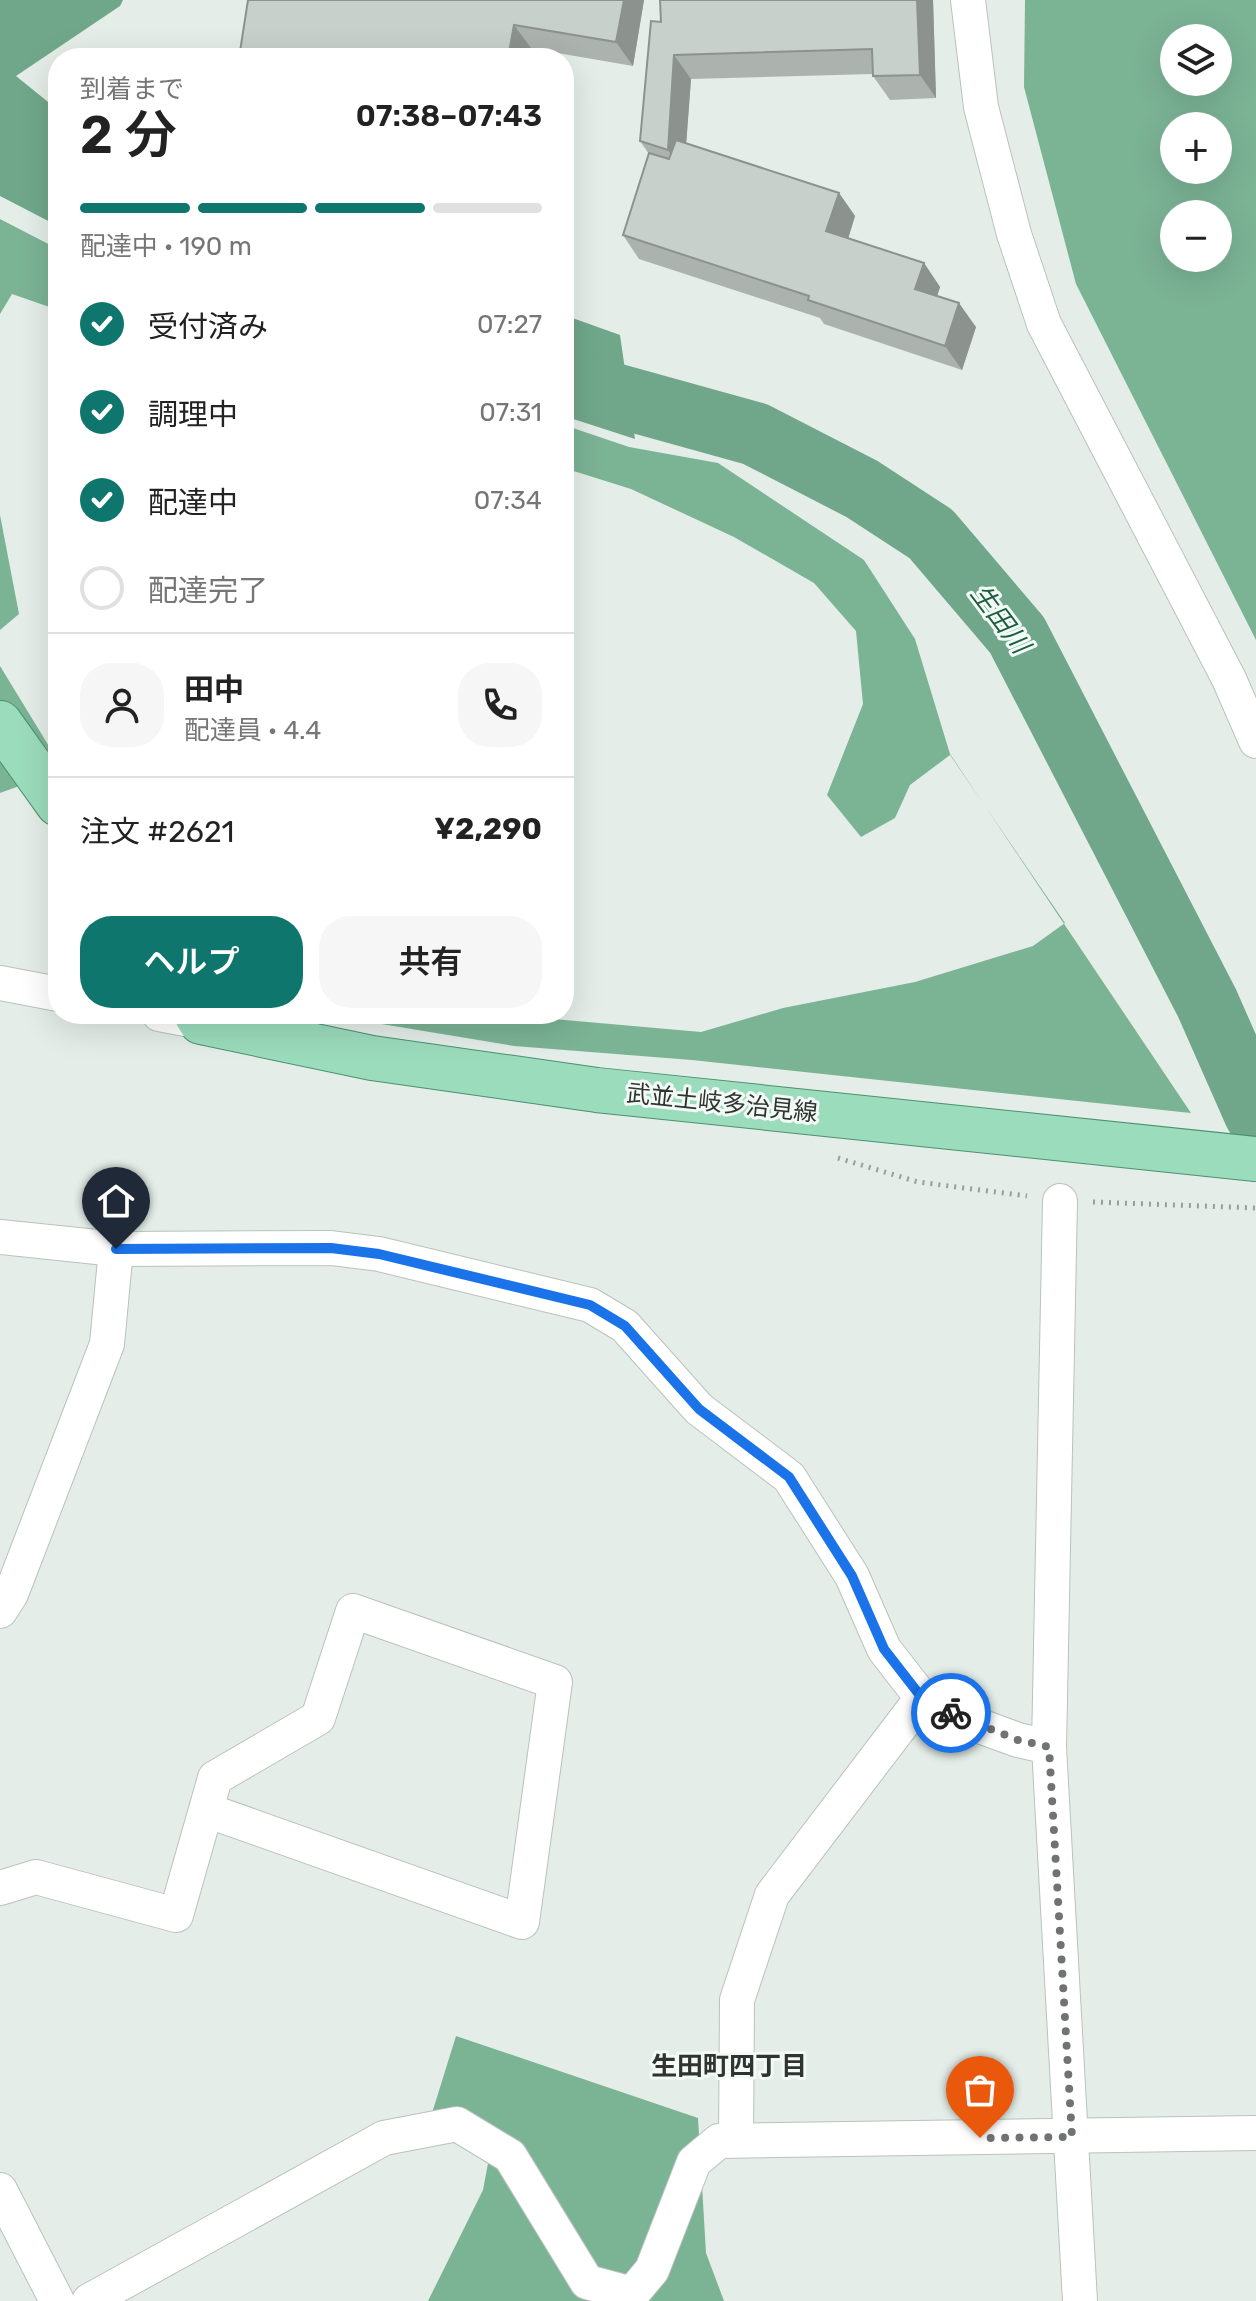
<!DOCTYPE html>
<html lang="ja">
<meta charset="utf-8">
<style>
body{margin:0;font-family:Rubik,"Noto Sans JP",sans-serif;background:#f6f6f6;color:#222;height:100vh;display:flex;flex-direction:column;font-size:30px;white-space:nowrap}
*{box-sizing:border-box;margin:0}
p{font-size:26px;color:#767676}
.icon{flex:none;width:44px;height:44px;fill:none;stroke:currentColor;stroke-width:2;stroke-linecap:round;stroke-linejoin:round}
.map{position:relative;flex:1;overflow:hidden}
.side{position:absolute;left:48px;top:48px;width:526px;height:976px;display:flex;flex-direction:column;background:#fff;border-radius:32px;box-shadow:0 8px 32px #0002}
.side>*{flex:none}
.buttons{position:absolute;left:1160px;top:24px;display:grid;gap:16px}
.buttons a{display:grid;place-items:center;width:72px;height:72px;border-radius:50%;background:#fff;box-shadow:0 8px 32px #0002;font-size:40px}
.pin{position:absolute;display:grid;place-items:center;width:68px;height:68px;color:#fff;margin:-82px -34px;border-radius:50% 50% 50% 0;rotate:-45deg;box-shadow:0 0 8px #0007}
.pin .icon{rotate:45deg}
.courier{position:absolute;display:grid;place-items:center;width:80px;height:80px;margin:-40px;border:6px solid #1a73e8;border-radius:50%;background:#fff;color:#222;box-shadow:0 2px 10px #0007}
.summary em{font-style:normal;font-weight:600}
.summary div{display:flex;flex-direction:column-reverse}
.summary{display:flex;align-items:center;justify-content:space-between;height:136px;padding:0 32px}
h1{font-size:52px;font-weight:600;line-height:60px}
.bar{display:grid;grid-template-columns:repeat(4,1fr);gap:12px 8px;align-content:center;height:96px;padding:0 32px}
.bar i{height:10px;border-radius:6px;background:#e0e0e0}
.bar .on{background:#0f766e}
.bar p{grid-column:span 4}
.line{display:flex;align-items:center;gap:20px;padding:0 32px;border-top:2px solid #e0e0e0}
.line div{flex:1}
.round{display:grid;place-items:center;flex:none;width:84px;height:84px;border-radius:32px;background:#f6f6f6}
ol{padding:0 32px;list-style:none}
li{display:flex;align-items:center;gap:24px;height:88px}
li p{margin-inline-start:auto}
li .icon{padding:8px;border-radius:50%;background:#0f766e;color:#fff;stroke-width:4}
li:last-child{color:#767676}
li i{width:44px;height:44px;border:4px solid #e0e0e0;border-radius:50%}
.primary-button{display:flex;gap:16px;margin-top:auto;padding:16px 32px}
.primary-button a{flex:1;height:92px;border-radius:32px;background:#0f766e;color:#fff;font-size:32px;font-weight:600;line-height:92px;text-align:center}
.primary-button a+a{background:#f6f6f6;color:#222}
.map>svg:first-child{display:block}
.forest{fill:#7bb395;fill-rule:evenodd}
.water{fill:#70a78a}
.lines{fill:none;stroke-linecap:round;stroke-linejoin:round}
.river{stroke:#70a78a;stroke-width:64}
.minor-casing{stroke:#bac2bd;stroke-width:36}
.major-casing{stroke:#4a916f;stroke-width:46}
.path{stroke:#989e9b;stroke-width:5;stroke-dasharray:2 6;stroke-linecap:butt}
.minor{stroke:#fff;stroke-width:34}
.major{stroke:#9bdcbc;stroke-width:44}
.wall{fill:#acb3af}
.shaded-wall{fill:#8c928e}
.building{fill:#c8d0cb;stroke:#8c928e;stroke-width:2}
.done{stroke:#6f7472;stroke-width:8;stroke-dasharray:0 14.4}
.route{stroke:#1a73e8;stroke-width:10}
.labels{text-anchor:middle;dominant-baseline:central;stroke-width:6;stroke-linejoin:round;paint-order:stroke}
.street-label{font-size:24px;fill:#303332;stroke:#f2faf5}
.water-label{font-size:26px;font-style:italic;fill:#1c5d40;stroke:#f2faf5}
.neighbourhood-label{font-size:26px;font-weight:bold;fill:#303332;stroke:#f2faf5}
</style>
<div class="map">
<svg width="1256" height="2301" viewBox="0 0 1256 2301">
<rect width="100%" height="100%" fill="#e4ede8"/>
<path class="forest" d="M 1025,0 L 1256,0 L 1256,640 L 1076,284 L 1024,87 ZM 1174,38 L 1218,38 L 1218,82 L 1174,82 ZM 1174,126 L 1218,126 L 1218,170 L 1174,170 ZM 1218,214 L 1218,258 L 1174,258 L 1174,214 Z
M 0,219 L 58,249 L 58,310 L 12,294 L 0,314 Z
M 564,425 L 629,447 L 718,463 L 864,560 L 915,639 L 950,754 L 1191,1113 L 692,1060 L 514,1046 L 321,1014 L 508,1015 L 701,1032 L 783,1008 L 915,982 L 1033,946 L 1065,923 L 950,755 L 910,785 L 895,818 L 861,837 L 827,795 L 863,704 L 856,631 L 814,583 L 734,537 L 631,489 L 564,468 Z
M 0,515 L 19,614 L 0,630 Z
M 0,666 L 58,761 L 58,772 L 0,793 Z
M 456,2036 L 698,2118 L 706,2253 L 724,2301 L 428,2301 L 483,2190 L 490,2153 L 453,2142 L 423,2142 Z"/>
<path class="water" d="M 0,0 L 123,0 L 120,6 L 16,76 L 58,110 L 58,226 L 0,196 Z
M 564,315 L 620,335 L 635,439 L 564,416 Z"/>
<g class="lines">
<path class="river" d="M 564,381 L 755,434 L 862,489 L 931,534 L 1017,635 L 1207,1003 L 1256,1114"/>
<g class="minor-casing">
<path id="minor" d="M 968,0 L 981,107 L 1014,234 L 1044,324 L 1229,679 L 1256,741
M 0,983 L 58,994
M 159,1014 L 201,1022
M 1060,1201 L 1049,1747 L 1080,2301
M 0,1237 L 116,1249 L 331,1248 L 379,1254 L 590,1305 L 625,1326 L 699,1409 L 789,1477 L 852,1576 L 884,1649 L 922,1698 L 966,1721 L 1018,1740 L 1049,1747
M 0,1611 L 11,1594 L 107,1344 L 116,1249
M 0,1888 L 36,1877 L 176,1915 L 215,1778 L 318,1718 L 353,1611 L 555,1682 L 522,1922 L 206,1810
M 736,2140 L 737,2000 L 772,1895 L 922,1698
M 0,2190 L 57,2301
M 89,2301 L 384,2138 L 457,2124 L 510,2156 L 587,2282 L 632,2294 L 652,2270 L 694,2162 L 719,2141 L 1256,2133"/>
</g>
<g class="major-casing">
<path id="major" d="M 0,723 L 58,804
M 196,1014 L 201,1022 L 372,1058 L 597,1090 L 1256,1159"/>
</g>
<path class="path" d="M 838,1158 L 918,1182 L 1027,1196
M 1093,1202 L 1256,1208"/>
<use href="#minor" class="minor"/>
<use href="#major" class="major"/>
</g>
<path class="wall" d="M 248,0 L 644,0 L 633,66 Z
M 933,0 L 936,98 L 890,100 L 873,76 L 873,74 L 691,79 L 686,143 L 839,193 L 855,216 L 848,239 L 924,263 L 940,287 L 937,296 L 976,327 L 962,370 L 824,324 L 820,318 L 639,259 L 623,235 L 649,154 L 640,141 L 661,22 Z"/>
<path class="shaded-wall" d="M 624,0 L 644,0 L 633,66 L 616,42 Z
M 917,0 L 933,0 L 936,98 L 920,75 Z
M 514,25 L 531,48 L 529,58 L 508,58 Z
M 674,55 L 691,79 L 684,174 L 668,150 Z
M 839,193 L 855,216 L 843,255 L 826,231 Z
M 924,263 L 940,287 L 932,312 L 915,289 Z
M 959,303 L 976,327 L 962,370 L 945,346 Z"/>
<path class="building" d="M 248,0 L 624,0 L 616,42 L 514,25 L 508,58 L 239,58 Z
M 660,0 L 917,0 L 920,75 L 873,76 L 872,49 L 674,55 L 668,150 L 640,141 L 651,21 L 661,22 Z
M 676,140 L 839,193 L 826,231 L 924,263 L 915,289 L 959,303 L 945,346 L 808,300 L 809,296 L 623,235 L 649,153 L 669,159 Z"/>
<g class="lines">
<path class="done" d="M 951,1713 L 1018,1740 L 1049,1747 L 1072,2137 L 980,2138"/>
<path class="route" d="M 116,1249 L 331,1248 L 379,1254 L 590,1305 L 625,1326 L 699,1409 L 789,1477 L 852,1576 L 884,1649 L 922,1698 L 951,1713"/>
</g>
<g class="labels">
<g class="street-label">
<text transform="translate(722 1103) rotate(6)">武並土岐多治見線</text>
</g>
<g class="water-label">
<text transform="translate(1000 619) rotate(53)">生田川</text>
</g>
<g class="neighbourhood-label">
<text x="729" y="2066">生田町四丁目</text>
</g>
</g>
</svg>
<div class="buttons">
<a><svg class="icon" aria-label="layers" viewBox="0 0 24 24"><path d="M12 4l9 5-9 5-9-5zM3 14l9 5 9-5"/></svg></a>
<a>+</a>
<a>−</a>
</div>
<div class="pin" style="left:980px;top:2138px;background:#ea580c"><svg class="icon" aria-label="bag" viewBox="0 0 24 24"><path d="M5 8h14l-1 12H6zM9 8a3 3 0 0 1 6 0"/></svg></div>
<div class="pin" style="left:116px;top:1249px;background:#1f2937"><svg class="icon" aria-label="home" viewBox="0 0 24 24"><path d="M3 11l9-7 9 7M6 9v11h12V9"/></svg></div>
<div class="courier" style="left:951px;top:1713px"><svg class="icon" aria-label="bike" viewBox="0 0 24 24"><circle cx="6" cy="16" r="4"/><circle cx="18" cy="16" r="4"/><path d="M6 16l4-8h5l3 8M10 8l3 8H6M13 5h3"/></svg></div>
<section class="side">
<div class="summary"><div><h1>2 分</h1><p>到着まで</p></div><em>07:38–07:43</em></div>
<div class="bar"><i class="on"></i><i class="on"></i><i class="on"></i><i></i><p>配達中 · 190 m</p></div>
<ol>
<li><svg class="icon" aria-label="check" viewBox="0 0 24 24"><path d="M5 12l5 5 9-10"/></svg>受付済み<p>07:27</p></li>
<li><svg class="icon" aria-label="check" viewBox="0 0 24 24"><path d="M5 12l5 5 9-10"/></svg>調理中<p>07:31</p></li>
<li><svg class="icon" aria-label="check" viewBox="0 0 24 24"><path d="M5 12l5 5 9-10"/></svg>配達中<p>07:34</p></li>
<li><i></i>配達完了</li>
</ol>
<div class="line" style="height:144px"><a class="round"><svg class="icon" aria-label="person" viewBox="0 0 24 24"><circle cx="12" cy="8" r="4"/><path d="M4 21q1-7 8-7t8 7"/></svg></a><div><b>田中</b><p>配達員 · 4.4</p></div><a class="round"><svg class="icon" aria-label="phone" viewBox="0 0 24 24"><path d="M5 4h4l2 5-3 2q2 4 5 5l2-3 5 2v4C11 20 4 13 5 4z"/></svg></a></div>
<div class="line" style="height:104px"><div>注文 #2621</div><b>¥2,290</b></div>
<div class="primary-button"><a>ヘルプ</a><a>共有</a></div>
</section>
</div>
